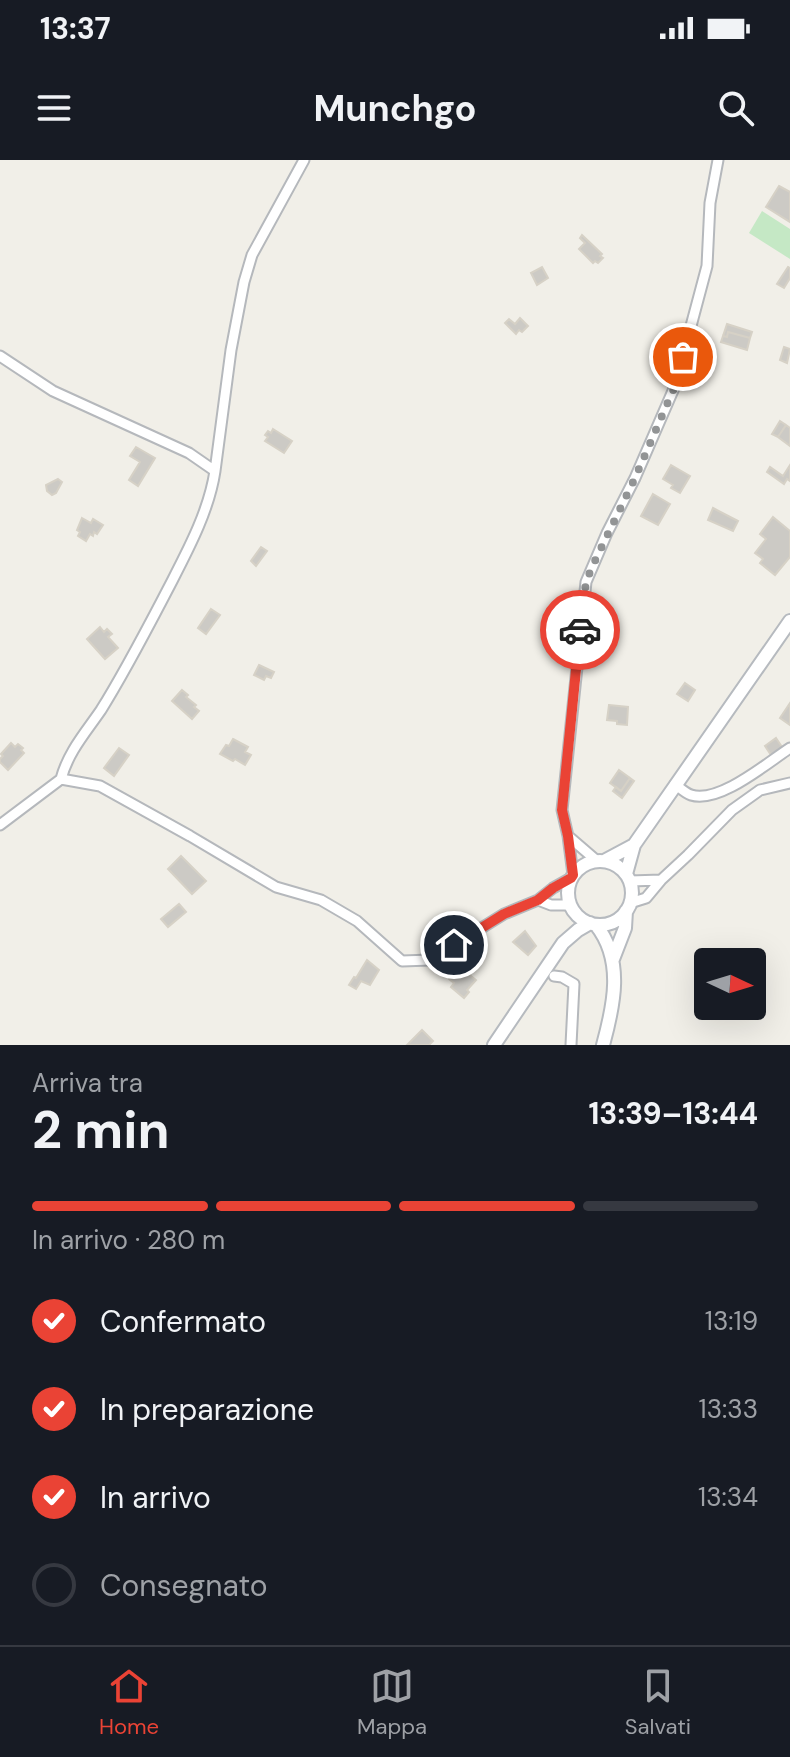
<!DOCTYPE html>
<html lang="it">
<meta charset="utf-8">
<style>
body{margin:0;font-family:"DM Sans",sans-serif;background:#242831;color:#f1f3f6;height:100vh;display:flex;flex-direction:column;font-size:30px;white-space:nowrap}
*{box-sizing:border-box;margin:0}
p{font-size:26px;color:#9ea1a6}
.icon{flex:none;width:44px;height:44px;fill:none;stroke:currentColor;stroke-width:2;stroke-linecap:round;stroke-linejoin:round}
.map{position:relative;height:885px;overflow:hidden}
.side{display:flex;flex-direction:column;background:#171b24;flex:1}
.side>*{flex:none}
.needle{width:52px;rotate:94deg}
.tools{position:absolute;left:694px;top:788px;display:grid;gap:16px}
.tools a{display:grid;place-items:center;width:72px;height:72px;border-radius:8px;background:#171b24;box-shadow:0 8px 32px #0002;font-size:40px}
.pin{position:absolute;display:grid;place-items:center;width:68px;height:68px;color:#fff;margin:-34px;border:4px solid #fff;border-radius:50%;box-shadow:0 2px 8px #0007}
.courier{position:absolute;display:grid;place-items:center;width:80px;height:80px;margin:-40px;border:6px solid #ea4335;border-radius:50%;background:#fff;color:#222;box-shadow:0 2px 10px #0007}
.head em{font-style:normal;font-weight:700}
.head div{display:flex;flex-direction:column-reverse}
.head{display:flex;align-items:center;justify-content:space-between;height:136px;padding:0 32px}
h1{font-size:52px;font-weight:700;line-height:60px}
.bar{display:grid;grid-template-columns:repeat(4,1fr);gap:12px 8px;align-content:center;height:96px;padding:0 32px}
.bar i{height:10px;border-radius:6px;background:#363941}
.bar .active{background:#ea4335}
.bar p{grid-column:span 4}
ol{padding:0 32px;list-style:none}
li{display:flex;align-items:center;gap:24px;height:88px}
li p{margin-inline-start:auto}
li .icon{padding:8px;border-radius:50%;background:#ea4335;color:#fff;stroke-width:4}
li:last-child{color:#9ea1a6}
li i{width:44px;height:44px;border:4px solid #363941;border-radius:50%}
.status{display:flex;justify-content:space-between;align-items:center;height:56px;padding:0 40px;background:#171b24;direction:ltr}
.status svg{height:22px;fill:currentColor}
header{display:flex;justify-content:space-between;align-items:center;height:104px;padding:0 32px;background:#171b24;font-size:36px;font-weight:700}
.menu{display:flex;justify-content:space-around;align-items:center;height:112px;border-top:2px solid #363941;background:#171b24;font-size:22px;color:#9ea1a6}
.menu a{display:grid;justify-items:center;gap:4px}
.menu .active{color:#ea4335}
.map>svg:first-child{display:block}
.green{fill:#c5e8c5}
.building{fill:#cccac5;stroke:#d6d1c6;stroke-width:2}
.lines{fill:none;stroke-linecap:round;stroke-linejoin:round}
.street-casing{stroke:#b5b8bc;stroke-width:13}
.secondary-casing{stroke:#b6babf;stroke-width:16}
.street{stroke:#fff;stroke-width:9}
.secondary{stroke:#fff;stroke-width:12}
.done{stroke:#929495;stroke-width:8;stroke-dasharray:0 14.4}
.route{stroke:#ea4335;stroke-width:10}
</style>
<div class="status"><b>13:37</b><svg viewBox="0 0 49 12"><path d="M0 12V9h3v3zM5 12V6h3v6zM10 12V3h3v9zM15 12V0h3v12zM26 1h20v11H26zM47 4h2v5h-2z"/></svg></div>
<header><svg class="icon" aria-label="menu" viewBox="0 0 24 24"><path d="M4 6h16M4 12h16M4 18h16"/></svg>Munchgo<svg class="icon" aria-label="search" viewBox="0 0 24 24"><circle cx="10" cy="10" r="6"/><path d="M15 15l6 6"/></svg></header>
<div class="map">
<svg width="790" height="885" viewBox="0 0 790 885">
<rect width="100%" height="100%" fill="#f1efe8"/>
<path class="green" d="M 762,51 L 790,69 L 790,99 L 749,73 Z"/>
<path class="building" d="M 779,26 L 790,32 L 790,62 L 766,47 Z
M 582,75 L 602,94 L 600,96 L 603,98 L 598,103 L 595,101 L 593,103 L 579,89 L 585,83 L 580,78 Z
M 542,107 L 548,118 L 537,125 L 531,113 Z
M 788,107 L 790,108 L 790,118 L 784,128 L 777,124 Z
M 520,158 L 528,166 L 522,172 L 519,170 L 516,174 L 505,163 L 509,159 L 515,164 Z
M 727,164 L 752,172 L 750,178 L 728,172 L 727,177 L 723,176 Z
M 728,172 L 750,178 L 747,190 L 721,182 L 723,176 L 727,177 Z
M 784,187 L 790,189 L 787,203 L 780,200 Z
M 780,261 L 786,265 L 778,277 L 772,274 Z
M 786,265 L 790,268 L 790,286 L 778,277 Z
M 273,269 L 292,281 L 284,293 L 265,281 L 268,277 L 265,275 L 268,271 L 271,273 Z
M 136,287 L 155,298 L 138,326 L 129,320 L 140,302 L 130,296 Z
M 671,305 L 690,316 L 680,333 L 671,328 L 673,325 L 663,319 Z
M 790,305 L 790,321 L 787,319 L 784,324 L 767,312 L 770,307 L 783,316 Z
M 58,319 L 62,322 L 56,333 L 52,335 L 47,331 L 46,325 Z
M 653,334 L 670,344 L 658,365 L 641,356 Z
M 713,348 L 738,361 L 733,371 L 708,360 Z
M 773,357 L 790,371 L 790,397 L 775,415 L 760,403 L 763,399 L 755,393 L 766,379 L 760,374 Z
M 82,358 L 91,363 L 93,359 L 103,365 L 97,374 L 94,372 L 93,376 L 90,374 L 86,381 L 78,376 L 80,372 L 77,370 Z
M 261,387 L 267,391 L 256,406 L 251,401 Z
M 211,449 L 220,455 L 206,474 L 198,468 Z
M 100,467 L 104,472 L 107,469 L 112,474 L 108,477 L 118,488 L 105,499 L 87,479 Z
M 259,505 L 274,512 L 271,518 L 266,516 L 264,520 L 254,515 Z
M 685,523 L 695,530 L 688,541 L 677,534 Z
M 182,530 L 188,535 L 186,537 L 196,545 L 194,547 L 199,551 L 192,559 L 172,541 Z
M 790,543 L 790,565 L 780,558 Z
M 609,545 L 628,547 L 627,565 L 617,564 L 617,561 L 607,560 Z
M 776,578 L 782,587 L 771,595 L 765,586 Z
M 233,579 L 248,587 L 245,592 L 251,595 L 245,605 L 235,599 L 233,601 L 220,594 L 226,585 L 229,586 Z
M 11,583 L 15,587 L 18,584 L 23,588 L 21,590 L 24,593 L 8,610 L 0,602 L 0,599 L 3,596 L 1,594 Z
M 119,588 L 129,595 L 114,616 L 104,608 Z
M 619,610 L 630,618 L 621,631 L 610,623 Z
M 630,618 L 634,621 L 622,638 L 613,631 L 616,627 L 621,631 Z
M 181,696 L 206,721 L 192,734 L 168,709 Z
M 179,744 L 186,752 L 168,767 L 161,759 Z
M 525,771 L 536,786 L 528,795 L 513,782 Z
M 367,800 L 379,810 L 370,825 L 361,821 L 356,829 L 349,825 L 354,817 L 356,818 Z
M 459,806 L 476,820 L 467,830 L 469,832 L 464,838 L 451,827 L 454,823 L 449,819 Z
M 422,870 L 433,881 L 429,885 L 407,885 Z"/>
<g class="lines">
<g class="street-casing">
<path id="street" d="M 0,196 L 53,231 L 189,293 L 215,311 C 209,351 188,390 170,425 C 148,467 126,510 101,550 C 86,572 68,592 61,619
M 215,311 L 231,190 L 244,122 L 252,95 L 304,0
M 675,624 C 680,628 685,633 691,635 C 719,644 767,603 790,588
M 0,665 L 61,619 L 100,626 L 190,676 L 276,727 L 321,740 L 357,761 L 402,801 L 430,800 L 504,754 L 538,740 L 553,728 L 571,718
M 568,676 L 597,701
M 573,715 L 568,676 L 562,650 L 586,422 L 607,373 L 635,318 L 675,226 L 707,106 L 710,43 L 718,0
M 630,721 L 661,720
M 538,740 L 551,745 L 570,745
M 630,743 L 646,738 L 661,720 L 688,695 L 732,650 L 760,630 L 790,623
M 554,816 L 562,817 L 574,824 L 571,885"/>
</g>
<g class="secondary-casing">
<path id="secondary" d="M 604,701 L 634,685
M568 733a32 32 0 1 1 64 0a32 32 0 1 1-64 0Z
M 626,714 L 634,685 L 790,461
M 596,765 C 624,800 614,845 603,885
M 613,799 L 625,768 L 626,751
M 494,885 L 563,783 L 578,770 L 590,763"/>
</g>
<use href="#street" class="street"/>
<use href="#secondary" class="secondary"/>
</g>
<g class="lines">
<path class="done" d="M 580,470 L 586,422 L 592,407 L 635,318 L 675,226 L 683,197"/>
<path class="route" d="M 454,785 L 504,754 L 538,740 L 553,728 L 571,718 L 573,715 L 568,676 L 562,650 L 580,470"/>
</g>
</svg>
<div class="tools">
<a><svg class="needle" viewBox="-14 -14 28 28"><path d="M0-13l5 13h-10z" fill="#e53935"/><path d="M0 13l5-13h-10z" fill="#9ea1a6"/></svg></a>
</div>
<div class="pin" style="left:683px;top:197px;background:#ea580c"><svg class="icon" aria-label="bag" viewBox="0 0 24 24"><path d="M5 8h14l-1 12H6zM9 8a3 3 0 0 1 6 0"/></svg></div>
<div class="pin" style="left:454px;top:785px;background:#1f2937"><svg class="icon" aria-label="home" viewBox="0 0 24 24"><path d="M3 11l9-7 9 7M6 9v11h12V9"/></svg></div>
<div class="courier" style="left:580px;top:470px"><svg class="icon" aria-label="car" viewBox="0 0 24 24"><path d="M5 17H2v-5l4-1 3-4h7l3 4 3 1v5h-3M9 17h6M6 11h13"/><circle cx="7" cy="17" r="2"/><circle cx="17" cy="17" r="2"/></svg></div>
</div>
<section class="side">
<div class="head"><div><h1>2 min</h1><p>Arriva tra</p></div><em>13:39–13:44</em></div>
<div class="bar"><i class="active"></i><i class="active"></i><i class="active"></i><i></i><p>In arrivo · 280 m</p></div>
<ol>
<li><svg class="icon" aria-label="check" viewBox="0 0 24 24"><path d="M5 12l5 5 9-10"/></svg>Confermato<p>13:19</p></li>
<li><svg class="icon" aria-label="check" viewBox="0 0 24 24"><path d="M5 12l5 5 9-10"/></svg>In preparazione<p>13:33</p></li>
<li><svg class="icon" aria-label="check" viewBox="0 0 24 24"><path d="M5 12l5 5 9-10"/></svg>In arrivo<p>13:34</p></li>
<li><i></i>Consegnato</li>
</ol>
</section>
<nav class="menu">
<a class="active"><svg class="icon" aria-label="home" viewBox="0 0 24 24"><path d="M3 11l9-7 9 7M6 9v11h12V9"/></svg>Home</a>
<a><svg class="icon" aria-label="map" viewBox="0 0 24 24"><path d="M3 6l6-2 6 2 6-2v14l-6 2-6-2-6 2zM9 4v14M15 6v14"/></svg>Mappa</a>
<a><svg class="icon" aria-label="saved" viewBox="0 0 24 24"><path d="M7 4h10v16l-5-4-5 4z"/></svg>Salvati</a>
</nav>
